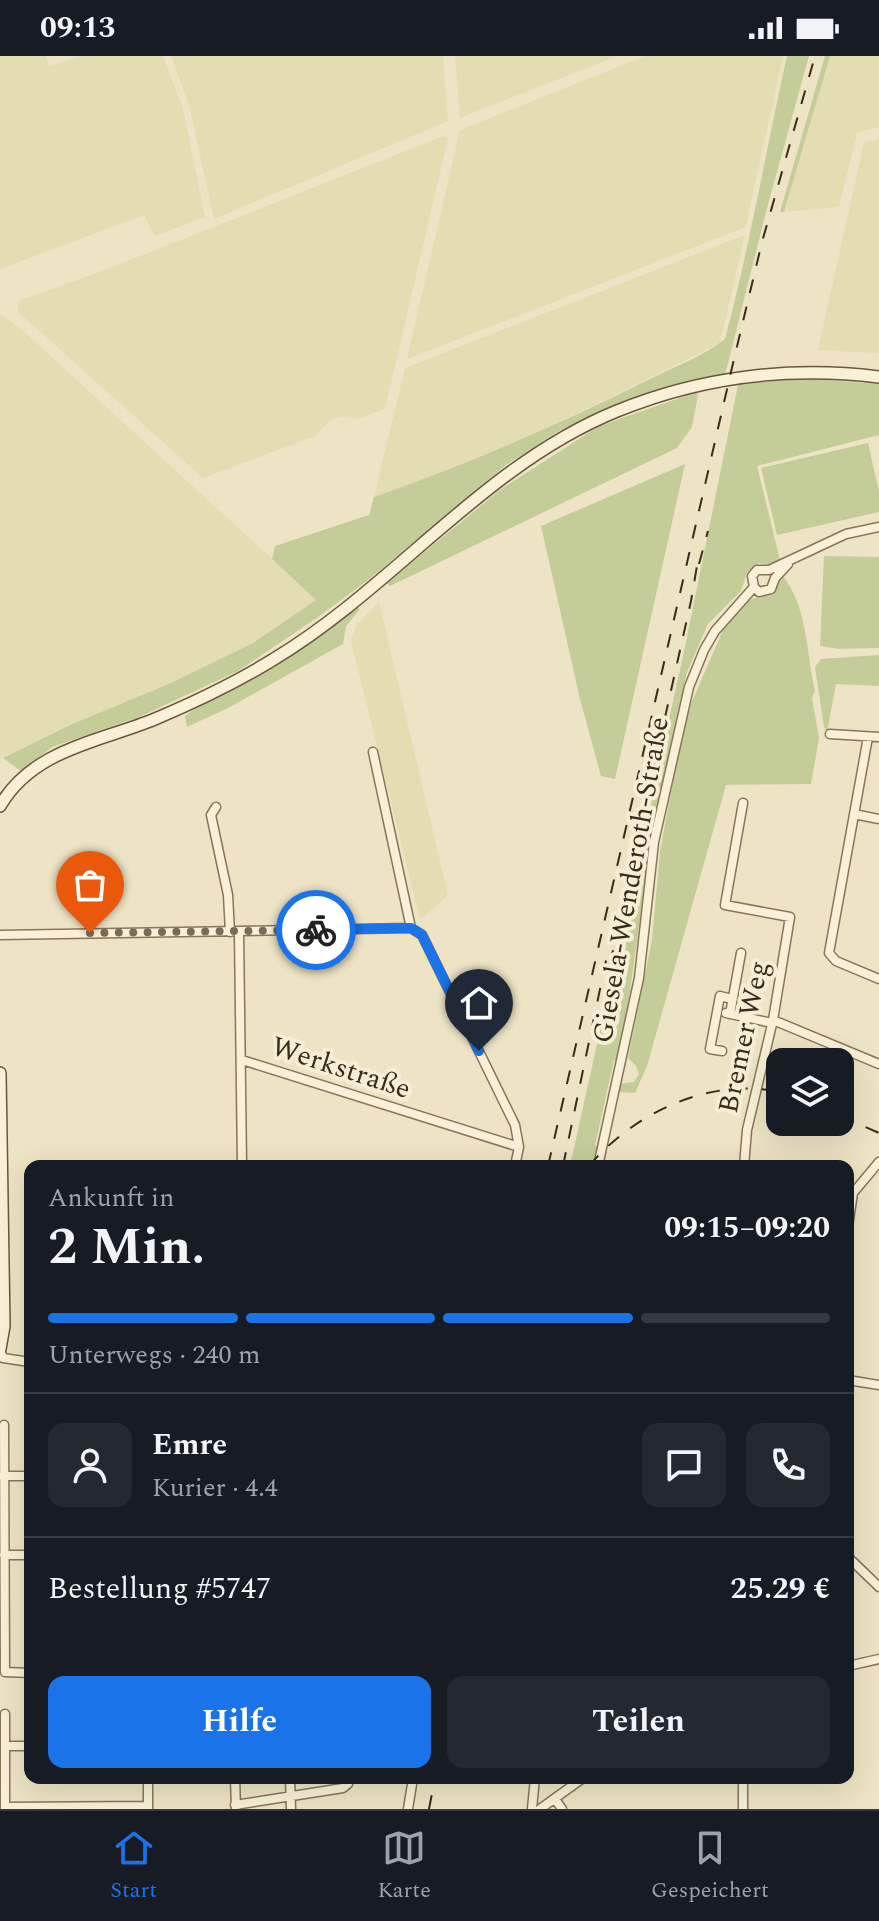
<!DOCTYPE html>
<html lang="de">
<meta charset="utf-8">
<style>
body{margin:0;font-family:Spectral,serif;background:#242831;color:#f1f3f6;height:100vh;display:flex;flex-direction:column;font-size:30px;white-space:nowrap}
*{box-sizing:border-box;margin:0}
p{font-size:26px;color:#9ea1a6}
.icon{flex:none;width:44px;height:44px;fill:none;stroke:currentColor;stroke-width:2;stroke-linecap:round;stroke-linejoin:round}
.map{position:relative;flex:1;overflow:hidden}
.panel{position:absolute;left:24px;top:1104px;width:830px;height:624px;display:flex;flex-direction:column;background:#171b24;border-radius:16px;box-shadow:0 8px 32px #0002}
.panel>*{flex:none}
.tools{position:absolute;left:766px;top:992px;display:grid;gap:16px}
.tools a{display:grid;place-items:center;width:88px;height:88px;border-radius:16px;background:#171b24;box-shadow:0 8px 32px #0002;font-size:40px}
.pin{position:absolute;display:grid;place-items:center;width:68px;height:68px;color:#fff;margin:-82px -34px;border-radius:50% 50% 50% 0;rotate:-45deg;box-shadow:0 0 8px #0007}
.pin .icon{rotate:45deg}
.courier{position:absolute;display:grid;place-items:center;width:80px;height:80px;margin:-40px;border:6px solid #1a73e8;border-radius:50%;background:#fff;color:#222;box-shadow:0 2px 10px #0007}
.headline em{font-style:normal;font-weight:700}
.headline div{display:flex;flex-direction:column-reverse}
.headline{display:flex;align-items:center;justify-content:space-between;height:136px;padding:0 24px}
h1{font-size:52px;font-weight:700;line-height:60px}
.bar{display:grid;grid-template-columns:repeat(4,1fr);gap:12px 8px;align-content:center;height:96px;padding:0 24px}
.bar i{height:10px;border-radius:6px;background:#363941}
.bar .on{background:#1a73e8}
.bar p{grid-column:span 4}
.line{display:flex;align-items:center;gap:20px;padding:0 24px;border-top:2px solid #363941}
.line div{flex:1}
.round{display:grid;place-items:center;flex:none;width:84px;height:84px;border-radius:16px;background:#242831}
.cta{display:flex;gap:16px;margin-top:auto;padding:16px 24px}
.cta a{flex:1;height:92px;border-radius:16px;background:#1a73e8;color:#fff;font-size:32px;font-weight:700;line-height:92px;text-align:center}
.cta a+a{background:#242831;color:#f1f3f6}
.status{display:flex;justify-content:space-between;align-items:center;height:56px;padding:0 40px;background:#171b24;direction:ltr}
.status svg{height:22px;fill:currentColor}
.tab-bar{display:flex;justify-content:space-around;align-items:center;height:112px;border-top:2px solid #363941;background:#171b24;font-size:22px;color:#9ea1a6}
.tab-bar a{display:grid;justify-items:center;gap:4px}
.tab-bar .on{color:#1a73e8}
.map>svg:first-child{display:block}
.farmland{fill:#e4ddb1}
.green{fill:#c4cc98}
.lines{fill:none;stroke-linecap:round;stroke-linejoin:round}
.street-casing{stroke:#89755a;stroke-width:11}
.secondary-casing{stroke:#6a563e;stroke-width:14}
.street{stroke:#f9f0d7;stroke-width:8}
.secondary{stroke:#f9f0d7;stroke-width:11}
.rail{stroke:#392c1e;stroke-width:2;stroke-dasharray:14 14;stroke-linecap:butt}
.done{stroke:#786c58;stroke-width:8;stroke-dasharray:0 14.4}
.route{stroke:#1a73e8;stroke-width:10}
.labels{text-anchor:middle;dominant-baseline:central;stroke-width:8;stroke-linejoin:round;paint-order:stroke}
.street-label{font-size:28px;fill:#392c1e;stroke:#f5edd4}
</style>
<div class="status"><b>09:13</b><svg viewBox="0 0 49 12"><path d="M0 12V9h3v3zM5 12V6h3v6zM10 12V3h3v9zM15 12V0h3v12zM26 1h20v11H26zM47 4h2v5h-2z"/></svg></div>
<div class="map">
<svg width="879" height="1753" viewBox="0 0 879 1753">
<rect width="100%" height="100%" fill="#eee3c4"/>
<path class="farmland" d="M 0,0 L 46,0 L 49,10 L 82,0 L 163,0 L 183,53 L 205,161 L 155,180 L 144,159 L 0,213 Z
M 171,0 L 443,0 L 448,65 L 214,163 L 189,49 Z
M 455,0 L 617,0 L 460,62 Z
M 645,0 L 783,0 L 746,171 L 407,303 L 460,74 Z
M 830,0 L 879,0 L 879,71 L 857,77 L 839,151 L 784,156 Z
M 444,80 L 448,82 L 385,353 L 358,363 L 341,360 L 332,363 L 315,380 L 203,422 L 17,255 L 20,244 L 92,219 Z
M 879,83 L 879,297 L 818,294 L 864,87 Z
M 745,179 L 720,287 L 523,384 L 435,420 L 374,441 L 405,312 Z
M 0,258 L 21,273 L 317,544 L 253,587 L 171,627 L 70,669 L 0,703 Z
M 379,546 L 448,839 L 420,864 L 351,585 L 357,568 Z"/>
<path class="green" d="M 787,0 L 809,0 L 767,152 L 725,319 L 674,329 L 629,344 L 559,375 L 506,409 L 367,525 L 318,561 L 238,615 L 139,661 L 52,691 L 21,715 L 3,702 L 70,669 L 171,627 L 253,587 L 316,544 L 272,503 L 275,490 L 369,459 L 374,441 C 469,408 560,368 650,323 C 674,311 704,300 725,283 C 750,189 766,94 787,0 Z
M 825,0 L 830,0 L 784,156 L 780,156 Z
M 800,322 L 879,328 L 879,379 L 757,410 L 780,504 L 772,509 L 759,507 L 747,516 L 741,535 L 708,568 L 687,616 L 651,784 L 625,971 L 617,1005 L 614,1004 L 595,1089 L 601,1094 L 587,1110 L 570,1110 L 685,591 L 738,329 Z
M 697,336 L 698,339 L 692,371 L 677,392 L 390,530 L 387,527 L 500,434 L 599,370 Z
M 868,387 L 879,436 L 879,456 L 777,479 L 761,412 Z
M 685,408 L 615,723 L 601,720 L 580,643 L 541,470 Z
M 824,500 L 879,501 L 879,592 L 840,593 L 820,590 Z
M 782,519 C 808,551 806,596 815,635 L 812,642 L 819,682 L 811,728 L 726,729 L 647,1010 L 635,1037 L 618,1036 L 619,1028 L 634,1026 L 639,1018 L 636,1010 L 628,1002 L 652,884 L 660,796 L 684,664 L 723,574 L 737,555 L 751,543 L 769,539 L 776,535 Z
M 356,550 L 360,553 L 346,570 L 343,588 L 228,652 L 187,671 L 185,660 L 204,646 Z
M 879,599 L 879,630 L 836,628 L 827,676 L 824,671 L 815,611 L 821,603 Z"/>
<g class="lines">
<g class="street-casing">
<path id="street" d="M 754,531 L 752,520 L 757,514 L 769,514 L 846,478 L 879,471
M 754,531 L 759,536 L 771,533 L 775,522 L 788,508
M 830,678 L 879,681
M 868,681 L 829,897 L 836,905 L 879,923
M 373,696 L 411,872
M 743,747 L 725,849 L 790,861 L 773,964 L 747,1074 L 744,1110
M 216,751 L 211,759 L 228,839 L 230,876
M 854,758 L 879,763
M 411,872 L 422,879 L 515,1069 L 519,1091 L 515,1110
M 239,876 L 242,1110
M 0,879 L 411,872
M 726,957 L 772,967
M 730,958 L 741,897
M 773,964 L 879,1008
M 722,995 L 710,993 L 720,940 L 732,943
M 242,1004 L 519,1091
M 598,1110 L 639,922 L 654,786 L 689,631 L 704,594 L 715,575 L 754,531
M 848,1171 L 853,1137 L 879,1106
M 0,1294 L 3,1302 L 30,1306
M 848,1324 L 879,1329
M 4,1369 L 5,1616 L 30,1617
M 3,1420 L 30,1420
M 4,1499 L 30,1499
M 848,1501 L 879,1531
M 848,1610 L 879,1603
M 5,1658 L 5,1753
M 5,1690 L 30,1690
M 235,1722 L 236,1753
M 290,1722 L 291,1753
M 555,1743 L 562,1753
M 235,1749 L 343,1732 L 348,1728 L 348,1722
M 5,1751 L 148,1750
M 148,1753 L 148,1722
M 408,1753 L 413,1722
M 532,1753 L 535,1722
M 540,1753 L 583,1722
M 743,1753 L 743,1722"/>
</g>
<g class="secondary-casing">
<path id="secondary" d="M 0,750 C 33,693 99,686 155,663 C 195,646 237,626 274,603 C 395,530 484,409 617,355 C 700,321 790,310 879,321
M 0,1017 L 4,1270 L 0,1293"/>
</g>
<use href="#street" class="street"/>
<use href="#secondary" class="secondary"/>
<path class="rail" d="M 699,508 L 708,475
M 610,908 L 691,545 L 699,498
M 840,1060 L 879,1077
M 548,1110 L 734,303 L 762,186 L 815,0
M 563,1110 L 608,895
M 589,1110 C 635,1056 710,1021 780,1036
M 429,1753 L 435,1722"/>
</g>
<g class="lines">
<path class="done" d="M 90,877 L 316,874"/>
<path class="route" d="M 316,874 L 404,872 L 411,872 L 422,879 L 479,995"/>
</g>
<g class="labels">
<g class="street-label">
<text transform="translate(631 824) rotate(-80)">Giesela-Wenderoth-Straße</text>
<text transform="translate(744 981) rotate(-78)">Bremer Weg</text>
<text transform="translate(341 1012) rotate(18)">Werkstraße</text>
</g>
</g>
</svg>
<div class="tools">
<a><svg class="icon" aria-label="layers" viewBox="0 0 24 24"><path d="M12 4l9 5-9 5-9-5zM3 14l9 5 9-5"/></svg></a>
</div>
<div class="pin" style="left:90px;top:877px;background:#ea580c"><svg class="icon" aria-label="bag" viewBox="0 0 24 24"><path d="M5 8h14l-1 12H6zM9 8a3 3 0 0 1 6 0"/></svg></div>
<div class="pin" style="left:479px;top:995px;background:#1f2937"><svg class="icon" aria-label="home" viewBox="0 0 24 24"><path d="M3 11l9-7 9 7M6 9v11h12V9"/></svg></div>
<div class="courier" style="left:316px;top:874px"><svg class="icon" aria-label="bike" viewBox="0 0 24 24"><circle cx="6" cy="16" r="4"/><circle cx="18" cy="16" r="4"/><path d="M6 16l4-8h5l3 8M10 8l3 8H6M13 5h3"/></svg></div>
<section class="panel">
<div class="headline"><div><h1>2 Min.</h1><p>Ankunft in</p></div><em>09:15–09:20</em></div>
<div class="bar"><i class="on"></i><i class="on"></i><i class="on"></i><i></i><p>Unterwegs · 240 m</p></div>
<div class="line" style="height:144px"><a class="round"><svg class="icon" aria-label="person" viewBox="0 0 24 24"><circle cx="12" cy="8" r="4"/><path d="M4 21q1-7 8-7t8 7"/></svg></a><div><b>Emre</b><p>Kurier · 4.4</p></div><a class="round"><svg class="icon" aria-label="chat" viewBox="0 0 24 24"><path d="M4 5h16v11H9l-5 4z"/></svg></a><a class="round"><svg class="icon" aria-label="phone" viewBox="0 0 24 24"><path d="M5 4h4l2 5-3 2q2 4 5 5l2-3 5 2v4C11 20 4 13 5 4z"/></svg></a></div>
<div class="line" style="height:104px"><div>Bestellung #5747</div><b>25.29 €</b></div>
<div class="cta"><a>Hilfe</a><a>Teilen</a></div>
</section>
</div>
<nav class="tab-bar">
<a class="on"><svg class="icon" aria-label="home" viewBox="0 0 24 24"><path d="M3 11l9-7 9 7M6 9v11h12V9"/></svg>Start</a>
<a><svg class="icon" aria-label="map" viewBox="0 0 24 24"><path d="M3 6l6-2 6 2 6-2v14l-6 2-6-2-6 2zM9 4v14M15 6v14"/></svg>Karte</a>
<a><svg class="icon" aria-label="saved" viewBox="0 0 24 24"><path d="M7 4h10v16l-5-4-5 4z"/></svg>Gespeichert</a>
</nav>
